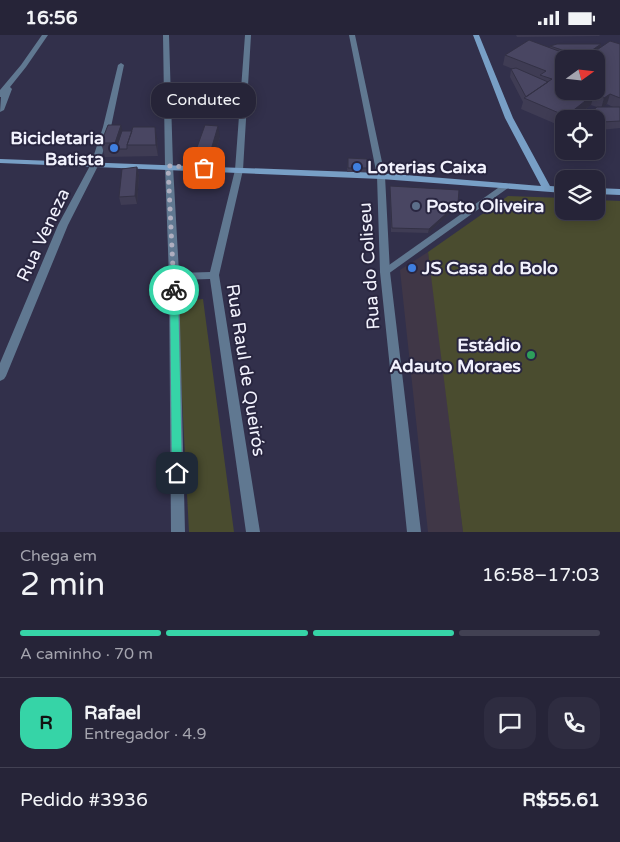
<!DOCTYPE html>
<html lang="pt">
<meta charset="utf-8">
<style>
body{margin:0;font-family:"Varela Round",sans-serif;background:#2e2c40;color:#f1f3f6;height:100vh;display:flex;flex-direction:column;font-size:19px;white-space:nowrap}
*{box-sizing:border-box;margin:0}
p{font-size:16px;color:#a4a4ae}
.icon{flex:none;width:28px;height:28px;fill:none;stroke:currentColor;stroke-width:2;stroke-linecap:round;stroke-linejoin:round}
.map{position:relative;height:497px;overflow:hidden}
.details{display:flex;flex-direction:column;background:#262438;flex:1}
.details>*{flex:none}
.needle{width:32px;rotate:75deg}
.buttons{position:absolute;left:555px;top:15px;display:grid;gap:10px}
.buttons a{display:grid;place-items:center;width:50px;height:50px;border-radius:10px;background:#262438;box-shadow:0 2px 12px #0003,0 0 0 1px #424153;font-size:25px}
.pin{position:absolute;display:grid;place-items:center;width:42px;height:42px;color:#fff;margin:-21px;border-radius:10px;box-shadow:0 2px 8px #0006}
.courier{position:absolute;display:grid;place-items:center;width:50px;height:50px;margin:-25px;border:4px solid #36d4a7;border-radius:50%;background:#fff;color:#222;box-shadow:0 1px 6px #0007}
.bubble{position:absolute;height:35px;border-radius:15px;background:#262438;box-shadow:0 2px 12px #0003,0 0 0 1px #424153;font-size:16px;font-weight:600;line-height:35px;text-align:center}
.headline em{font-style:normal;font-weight:600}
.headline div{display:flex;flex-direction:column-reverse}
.headline{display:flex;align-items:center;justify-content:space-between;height:85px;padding:0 20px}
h1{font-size:32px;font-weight:600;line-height:38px}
.bar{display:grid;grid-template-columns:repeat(4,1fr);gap:8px 5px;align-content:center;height:60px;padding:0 20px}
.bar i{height:6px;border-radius:4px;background:#424153}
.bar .current{background:#36d4a7}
.bar p{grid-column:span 4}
.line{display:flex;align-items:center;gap:12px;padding:0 20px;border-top:1px solid #424153}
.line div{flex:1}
.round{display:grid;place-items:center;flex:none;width:52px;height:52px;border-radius:15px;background:#2e2c40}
.status{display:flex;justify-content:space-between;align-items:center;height:35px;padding:0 25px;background:#262438;direction:ltr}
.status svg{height:14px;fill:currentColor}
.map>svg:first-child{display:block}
.commercial{fill:#403747}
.green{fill:#4a4c2f}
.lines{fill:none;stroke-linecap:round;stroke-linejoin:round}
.service{fill:#607891;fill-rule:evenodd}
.minor{fill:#607891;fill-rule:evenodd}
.tertiary{fill:#607891;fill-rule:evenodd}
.secondary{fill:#789fc6;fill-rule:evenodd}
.wall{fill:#3f3c54;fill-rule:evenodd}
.shaded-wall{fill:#333145}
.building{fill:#494662;stroke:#333145;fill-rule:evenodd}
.route{fill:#36d4a7}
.done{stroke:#afaebf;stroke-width:5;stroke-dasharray:0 9}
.shop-dot{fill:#3f7fe0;stroke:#292640;stroke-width:2}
.service-dot{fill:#5c6f8a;stroke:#292640;stroke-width:2}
.leisure-dot{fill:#2e9e5b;stroke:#292640;stroke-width:2}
.labels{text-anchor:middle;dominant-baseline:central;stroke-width:4;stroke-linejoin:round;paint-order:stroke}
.poi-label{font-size:18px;font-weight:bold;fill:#f2f2fd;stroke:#292640;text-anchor:start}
.street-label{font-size:18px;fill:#f2f2fd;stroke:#292640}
</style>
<div class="status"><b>16:56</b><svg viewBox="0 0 49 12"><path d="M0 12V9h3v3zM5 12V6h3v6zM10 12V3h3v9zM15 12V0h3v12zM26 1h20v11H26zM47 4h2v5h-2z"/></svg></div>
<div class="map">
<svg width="620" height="497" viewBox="0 0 620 497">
<rect width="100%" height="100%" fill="#32304b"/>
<path class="commercial" d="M 428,217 L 434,260 L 463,497 L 428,497 L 400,235 Z"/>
<path class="green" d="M 508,161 L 564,163 L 564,176 L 596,176 L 596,165 L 620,166 L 620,497 L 463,497 L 428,217 Z
M 203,264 L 234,497 L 189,497 L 177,267 Z"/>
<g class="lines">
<path class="service" d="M 505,148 L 508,149 L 509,151 L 508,153 L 388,239 L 382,239 L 380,237 L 382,235 Z"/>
<path class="minor" d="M 163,0 L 169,0 L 173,131 L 179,238 L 210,237 L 235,135 L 245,0 L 251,0 L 243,135 L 219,240 L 260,497 L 246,497 L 210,244 L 179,245 L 185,497 L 171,497 L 169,242 L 165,131 Z
M 349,0 L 355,0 L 385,141 L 390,237 L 421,497 L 407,497 L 380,237 L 377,141 Z
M 121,28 L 124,30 L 111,92 L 99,129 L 95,131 L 92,131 L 91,129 L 103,92 L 118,30 Z"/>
<path class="tertiary" d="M 42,0 L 48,0 L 26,32 L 10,52 L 12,54 L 4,75 L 0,77 L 1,62 L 0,62 L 0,55 L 21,30 Z
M 92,127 L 95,127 L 99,129 L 68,190 L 6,341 L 4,344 L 0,346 L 0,328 L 58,190 Z"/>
<path class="secondary" d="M 473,0 L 479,0 L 513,83 L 550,151 L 564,152 L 564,158 L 381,144 L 0,128 L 0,124 L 381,138 L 541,151 L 505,83 Z
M 596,153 L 620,154 L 620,160 L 596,159 Z"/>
</g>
<path class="wall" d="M 516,0 L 600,0 L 599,1 L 517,2 Z
M 601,9 L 600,13 L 620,9 L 620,93 L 600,95 L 596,94 L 596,84 L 589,84 L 591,77 L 597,72 L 591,70 L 573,84 L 564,84 L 564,91 L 563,92 L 521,74 L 523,67 L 510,42 L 511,34 L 513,34 L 503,30 L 505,20 L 550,13 L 550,11 ZM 607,69 L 613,72 L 603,72 Z
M 220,102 L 212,126 L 198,126 L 196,115 Z
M 157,103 L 158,121 L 105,122 L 101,108 Z
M 348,123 L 367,124 L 367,137 L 347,137 Z
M 137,132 L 139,140 L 137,169 L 121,170 L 119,162 Z
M 390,151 L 457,172 L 428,198 L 391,197 Z"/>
<path class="shaded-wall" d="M 601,9 L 599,16 L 588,24 L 582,22 Z
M 594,59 L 591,70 L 573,84 L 565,84 L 566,81 Z
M 610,59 L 607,69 L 601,74 L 604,63 Z
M 121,90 L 124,103 L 116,114 L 115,108 Z
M 218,91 L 220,102 L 212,126 L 211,115 Z
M 155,92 L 157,103 L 158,121 L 156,110 Z
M 137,132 L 139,140 L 137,169 L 135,161 Z
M 458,168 L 457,172 L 428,198 L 429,194 Z"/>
<path class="building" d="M 529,5 L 572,21 L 578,17 L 588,21 L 610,6 L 620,9 L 620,63 L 610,59 L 604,63 L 594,59 L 566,81 L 524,63 L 552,44 L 540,40 L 546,36 L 505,20 ZM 564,24 L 596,24 L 596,56 L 564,56 Z
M 557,9 L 601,9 L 585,20 L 578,17 L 574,19 L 550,11 Z
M 516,33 L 548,47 L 526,62 L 511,34 Z
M 597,72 L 620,72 L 620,86 L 602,87 L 596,86 L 596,84 L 592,84 L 591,77 Z
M 108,90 L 121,90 L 115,108 L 101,108 Z
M 205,90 L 218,91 L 211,115 L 196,115 Z
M 133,92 L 155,92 L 156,110 L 127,110 Z
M 122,96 L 132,96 L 127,110 L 127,114 L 116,114 Z
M 348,123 L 367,124 L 367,133 L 348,133 Z
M 137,132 L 135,161 L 119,162 L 122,134 Z
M 390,151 L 459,155 L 458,168 L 429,194 L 392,193 Z"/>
<path class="route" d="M 174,252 L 178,255 L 182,438 L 177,443 L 172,438 L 170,255 Z"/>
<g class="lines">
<path class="done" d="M 174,255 L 168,131 L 204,133"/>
</g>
<g class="shop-dot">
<circle cx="114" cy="113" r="5"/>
<circle cx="357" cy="132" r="5"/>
<circle cx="412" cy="233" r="5"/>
</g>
<circle class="service-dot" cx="416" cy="171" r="5"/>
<circle class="leisure-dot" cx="531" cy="320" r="5"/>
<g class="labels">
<g class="poi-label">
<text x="104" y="103" text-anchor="end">Bicicletaria<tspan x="104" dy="21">Batista</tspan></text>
<text x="367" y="132">Loterias Caixa</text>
<text x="426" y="171">Posto Oliveira</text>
<text x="422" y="233">JS Casa do Bolo</text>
<text x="521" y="310" text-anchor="end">Estádio<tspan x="521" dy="21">Adauto Moraes</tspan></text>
</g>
<g class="street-label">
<text transform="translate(43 200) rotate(-65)">Rua Veneza</text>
<text transform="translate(369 231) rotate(-94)">Rua do Coliseu</text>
<text transform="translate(246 335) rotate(81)">Rua Raul de Queirós</text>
</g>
</g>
</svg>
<div class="buttons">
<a><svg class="needle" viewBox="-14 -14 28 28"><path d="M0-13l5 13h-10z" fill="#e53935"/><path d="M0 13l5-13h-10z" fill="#a4a4ae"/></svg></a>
<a><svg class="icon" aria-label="locate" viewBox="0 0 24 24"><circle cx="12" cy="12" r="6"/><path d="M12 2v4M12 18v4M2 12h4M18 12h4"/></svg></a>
<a><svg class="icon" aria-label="layers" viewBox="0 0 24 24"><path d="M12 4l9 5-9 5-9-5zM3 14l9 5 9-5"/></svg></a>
</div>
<div class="pin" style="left:204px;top:133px;background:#ea580c"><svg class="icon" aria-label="bag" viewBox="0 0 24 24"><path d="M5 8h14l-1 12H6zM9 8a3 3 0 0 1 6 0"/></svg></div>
<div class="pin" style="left:177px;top:438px;background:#1f2937"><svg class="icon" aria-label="home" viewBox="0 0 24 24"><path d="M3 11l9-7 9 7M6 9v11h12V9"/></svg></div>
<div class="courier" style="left:174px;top:255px"><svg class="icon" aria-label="bike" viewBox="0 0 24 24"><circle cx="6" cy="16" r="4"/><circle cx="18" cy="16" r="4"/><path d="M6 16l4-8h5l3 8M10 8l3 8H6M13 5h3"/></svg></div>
<div class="bubble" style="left:151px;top:48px;width:105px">Condutec</div>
</div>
<section class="details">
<div class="headline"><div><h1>2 min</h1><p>Chega em</p></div><em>16:58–17:03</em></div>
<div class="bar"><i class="current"></i><i class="current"></i><i class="current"></i><i></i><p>A caminho · 70 m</p></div>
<div class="line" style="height:90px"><b class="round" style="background:#36d4a7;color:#111">R</b><div><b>Rafael</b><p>Entregador · 4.9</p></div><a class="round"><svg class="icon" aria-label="chat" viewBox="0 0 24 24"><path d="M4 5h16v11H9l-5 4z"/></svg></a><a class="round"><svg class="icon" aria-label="phone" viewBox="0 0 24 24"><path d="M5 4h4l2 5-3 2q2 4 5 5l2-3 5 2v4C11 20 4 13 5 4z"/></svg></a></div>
<div class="line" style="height:65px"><div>Pedido #3936</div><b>R$55.61</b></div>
</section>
